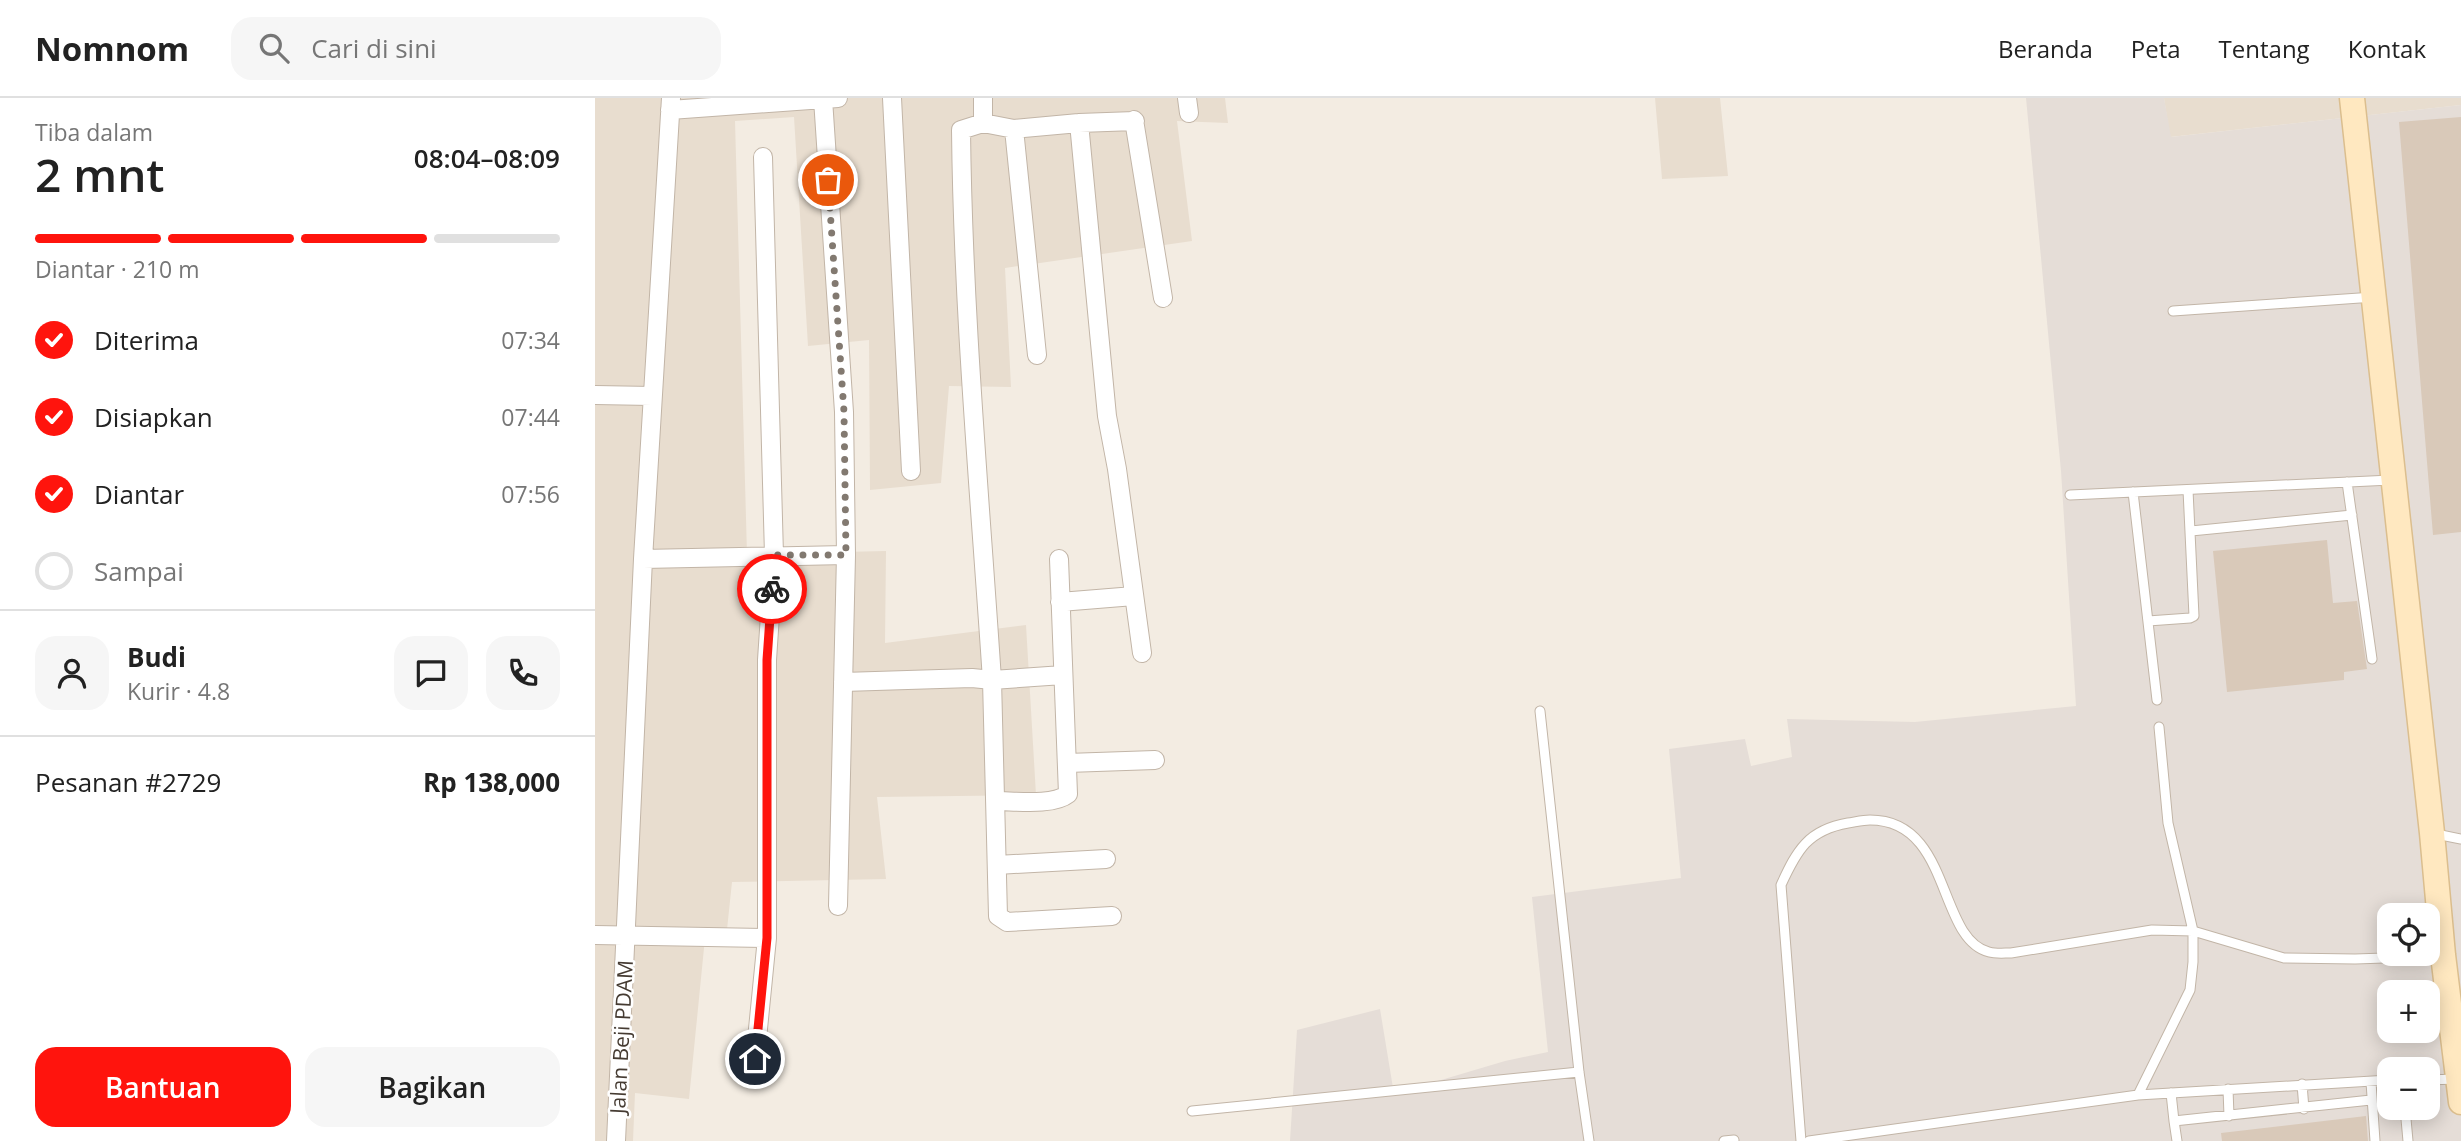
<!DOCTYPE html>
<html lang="id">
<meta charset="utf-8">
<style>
body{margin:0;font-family:"Open Sans",sans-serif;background:#f6f6f6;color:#222;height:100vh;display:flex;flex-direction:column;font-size:26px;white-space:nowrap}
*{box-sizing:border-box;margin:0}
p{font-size:23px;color:#767676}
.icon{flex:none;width:38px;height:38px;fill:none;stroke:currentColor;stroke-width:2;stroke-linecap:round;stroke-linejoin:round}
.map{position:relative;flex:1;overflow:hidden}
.panel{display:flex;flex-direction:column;background:#fff;width:595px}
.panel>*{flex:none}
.tools{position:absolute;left:1782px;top:805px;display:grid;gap:14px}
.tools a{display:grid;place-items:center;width:63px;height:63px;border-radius:14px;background:#fff;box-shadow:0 4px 18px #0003;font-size:35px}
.pin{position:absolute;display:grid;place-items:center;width:60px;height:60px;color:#fff;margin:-30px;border:4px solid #fff;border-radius:50%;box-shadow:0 2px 7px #0007}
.courier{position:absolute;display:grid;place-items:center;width:70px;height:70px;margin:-35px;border:5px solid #ff140d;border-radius:50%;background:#fff;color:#222;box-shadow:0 2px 9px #0007}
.headline em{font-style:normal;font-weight:600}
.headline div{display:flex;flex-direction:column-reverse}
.headline{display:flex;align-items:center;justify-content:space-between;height:119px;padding:0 35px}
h1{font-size:46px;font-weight:600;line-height:52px}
.bar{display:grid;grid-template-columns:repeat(4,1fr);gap:10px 7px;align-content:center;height:84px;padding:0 35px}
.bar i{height:9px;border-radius:5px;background:#e0e0e0}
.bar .active{background:#ff140d}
.bar p{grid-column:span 4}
.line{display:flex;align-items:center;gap:18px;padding:0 35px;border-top:2px solid #e0e0e0}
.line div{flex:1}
.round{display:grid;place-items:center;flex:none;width:74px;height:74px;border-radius:21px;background:#f6f6f6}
ol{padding:0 35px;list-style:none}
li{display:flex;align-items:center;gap:21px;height:77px}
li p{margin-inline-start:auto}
li .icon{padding:7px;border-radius:50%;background:#ff140d;color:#fff;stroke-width:4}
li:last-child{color:#767676}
li i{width:38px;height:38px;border:4px solid #e0e0e0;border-radius:50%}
.action{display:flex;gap:14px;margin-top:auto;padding:14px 35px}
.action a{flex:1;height:80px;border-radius:21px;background:#ff140d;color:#fff;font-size:28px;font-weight:600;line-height:80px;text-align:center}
.action a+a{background:#f6f6f6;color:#222}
header{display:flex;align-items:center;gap:42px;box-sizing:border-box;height:98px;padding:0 35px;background:#fff;border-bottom:2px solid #e0e0e0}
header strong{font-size:33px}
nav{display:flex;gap:38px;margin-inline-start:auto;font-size:24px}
.search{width:490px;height:63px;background:#f6f6f6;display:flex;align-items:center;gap:18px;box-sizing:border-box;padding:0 24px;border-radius:21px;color:#767676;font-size:26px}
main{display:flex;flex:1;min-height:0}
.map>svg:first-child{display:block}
.residential{fill:#e8ddcf}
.industrial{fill:#e5ddd7;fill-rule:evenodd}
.building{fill:#d9c9b9}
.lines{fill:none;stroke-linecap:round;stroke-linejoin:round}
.lane-casing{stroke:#c2b5a7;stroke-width:11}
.street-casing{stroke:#c2b5a7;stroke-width:20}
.secondary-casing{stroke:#dbbe8e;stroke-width:27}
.lane{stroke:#fff;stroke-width:9}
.street{stroke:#fff;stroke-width:18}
.secondary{stroke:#ffe8c0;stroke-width:24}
.done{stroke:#827970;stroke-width:7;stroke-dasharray:0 12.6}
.route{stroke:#ff140d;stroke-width:9}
.labels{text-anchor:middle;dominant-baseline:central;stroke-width:5;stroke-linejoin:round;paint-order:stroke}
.street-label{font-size:21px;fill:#453b32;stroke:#fff}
</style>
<header>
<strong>Nomnom</strong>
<div class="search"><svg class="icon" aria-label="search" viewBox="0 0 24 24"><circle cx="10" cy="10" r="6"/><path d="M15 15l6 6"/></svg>Cari di sini</div>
<nav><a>Beranda</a><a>Peta</a><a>Tentang</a><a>Kontak</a></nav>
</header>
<main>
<section class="panel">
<div class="headline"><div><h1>2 mnt</h1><p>Tiba dalam</p></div><em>08:04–08:09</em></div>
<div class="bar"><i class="active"></i><i class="active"></i><i class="active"></i><i></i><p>Diantar · 210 m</p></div>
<ol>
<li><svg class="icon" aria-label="check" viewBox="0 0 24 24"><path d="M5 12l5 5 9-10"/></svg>Diterima<p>07:34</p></li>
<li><svg class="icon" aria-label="check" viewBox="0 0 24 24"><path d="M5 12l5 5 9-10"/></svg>Disiapkan<p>07:44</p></li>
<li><svg class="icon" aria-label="check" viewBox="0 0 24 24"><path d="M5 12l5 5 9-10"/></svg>Diantar<p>07:56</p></li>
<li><i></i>Sampai</li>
</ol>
<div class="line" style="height:126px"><a class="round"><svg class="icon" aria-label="person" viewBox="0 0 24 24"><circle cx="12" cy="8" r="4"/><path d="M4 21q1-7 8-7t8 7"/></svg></a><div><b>Budi</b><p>Kurir · 4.8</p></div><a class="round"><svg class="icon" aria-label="chat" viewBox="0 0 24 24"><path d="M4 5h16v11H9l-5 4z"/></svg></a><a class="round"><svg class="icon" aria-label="phone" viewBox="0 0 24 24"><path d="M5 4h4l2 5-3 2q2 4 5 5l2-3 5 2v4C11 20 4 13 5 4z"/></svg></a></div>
<div class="line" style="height:91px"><div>Pesanan #2729</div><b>Rp 138,000</b></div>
<div class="action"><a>Bantuan</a><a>Bagikan</a></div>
</section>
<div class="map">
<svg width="1866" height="1043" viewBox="0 0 1866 1043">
<rect width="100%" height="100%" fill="#f3ece2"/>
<path class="residential" d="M 0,0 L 630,0 L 633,25 L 582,23 L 597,143 L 410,170 L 416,289 L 354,288 L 346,385 L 275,392 L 274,242 L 213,248 L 199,19 L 140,23 L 152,456 L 291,453 L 290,545 L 431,527 L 441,697 L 282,699 L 291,781 L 137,784 L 131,841 L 110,840 L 94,1001 L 40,995 L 38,1043 L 0,1043 Z
M 1060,0 L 1125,0 L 1133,78 L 1067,81 Z
M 1569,0 L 1866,0 L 1866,7 L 1575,39 Z"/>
<path class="industrial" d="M 1431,0 L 1569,0 L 1576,39 L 1866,7 L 1866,1043 L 695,1043 L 702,932 L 785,911 L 799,996 L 910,963 L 953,954 L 937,799 L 1086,780 L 1074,651 L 1150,641 L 1156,668 L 1197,659 L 1192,621 L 1320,624 L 1481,608 L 1466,373 ZM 1794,817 L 1832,817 L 1832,856 L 1794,856 ZM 1794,894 L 1832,894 L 1832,933 L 1794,933 ZM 1794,971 L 1832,971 L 1832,1010 L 1794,1010 Z"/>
<path class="building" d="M 1866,19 L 1866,434 L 1838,437 L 1804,24 Z
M 1732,442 L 1738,505 L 1762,503 L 1772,571 L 1749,574 L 1749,582 L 1632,594 L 1618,453 Z
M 1771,1018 L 1773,1043 L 1627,1043 L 1626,1035 Z"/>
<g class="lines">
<g class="lane-casing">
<path id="lane" d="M 1578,213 L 1779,199
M 1752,384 L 1777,561
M 1538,394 L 1562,602
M 1475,397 L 1796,382
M 1596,433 L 1757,417
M 1553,523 L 1595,520 L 1599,518 L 1593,392
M 945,613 L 984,974 L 994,1043
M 1564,629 L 1573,725 L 1598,833 L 1598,864 L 1595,892 L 1543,997 L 1794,982
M 1841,736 L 1866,741
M 1832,982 L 1862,981
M 1776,984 L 1780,1043
M 1707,986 L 1709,1011
M 1633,991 L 1634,1018
M 1576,995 L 1579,1023 L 1776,1002
M 1810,1010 L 1813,1043
M 597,1013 L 984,974
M 1579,1023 L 1582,1043
M 1129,1043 L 1139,1042
M 1206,1043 L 1186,787 C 1202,752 1213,732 1253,725 C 1260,724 1268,722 1275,722 C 1357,722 1342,841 1394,854 C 1401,856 1409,855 1416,855 L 1557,832 L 1598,833 L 1689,860 L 1760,861 L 1847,858
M 1214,1043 L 1543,997"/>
</g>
<g class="street-casing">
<path id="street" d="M 297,0 L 316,373
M 388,0 L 388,25 L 366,32 C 368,216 385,399 397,582 L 468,577
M 592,0 L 594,15
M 228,1 L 249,314 L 251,457
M 75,12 L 243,0
M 539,22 L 568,200
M 388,25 L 419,31 L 442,257
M 484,25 L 512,318 L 522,371 L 547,555
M 419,31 L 484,25 L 540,23
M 0,297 L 57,298
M 48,461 L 251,457 L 243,808
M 465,504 L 539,498
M 248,584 L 377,580 L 397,582 L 403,818 L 412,824 L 517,818
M 472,665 L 560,662
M 400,703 C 420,703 458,708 473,696 L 464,461
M 402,767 L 511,761
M 0,837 L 172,840 L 172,562 L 179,457 L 168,59
M 160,961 L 172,840
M 21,1043 L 48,461 L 76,0"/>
</g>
<g class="secondary-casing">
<path id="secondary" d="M 1757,0 L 1837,735 L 1848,857 L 1866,1004"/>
</g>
<use href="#lane" class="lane"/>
<use href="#street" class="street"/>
<use href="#secondary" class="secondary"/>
</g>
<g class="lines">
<path class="done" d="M 177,491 L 179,457 L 251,457 L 249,314 L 233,82"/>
<path class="route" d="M 160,961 L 172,840 L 172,562 L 177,491"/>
</g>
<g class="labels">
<g class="street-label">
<text transform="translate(26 939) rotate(-87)">Jalan Beji PDAM</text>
</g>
</g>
</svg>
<div class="tools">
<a><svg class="icon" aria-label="locate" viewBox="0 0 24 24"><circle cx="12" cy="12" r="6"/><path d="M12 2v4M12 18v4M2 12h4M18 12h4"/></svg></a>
<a>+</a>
<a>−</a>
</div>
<div class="pin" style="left:233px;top:82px;background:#ea580c"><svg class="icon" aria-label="bag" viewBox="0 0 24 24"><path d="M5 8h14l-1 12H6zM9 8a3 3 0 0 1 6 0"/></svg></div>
<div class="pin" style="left:160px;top:961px;background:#1f2937"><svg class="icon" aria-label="home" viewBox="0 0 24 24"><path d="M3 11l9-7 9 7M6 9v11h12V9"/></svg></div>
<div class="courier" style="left:177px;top:491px"><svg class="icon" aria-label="bike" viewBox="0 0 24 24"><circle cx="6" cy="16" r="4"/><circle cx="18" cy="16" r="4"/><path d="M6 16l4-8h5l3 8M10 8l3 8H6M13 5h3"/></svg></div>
</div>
</main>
